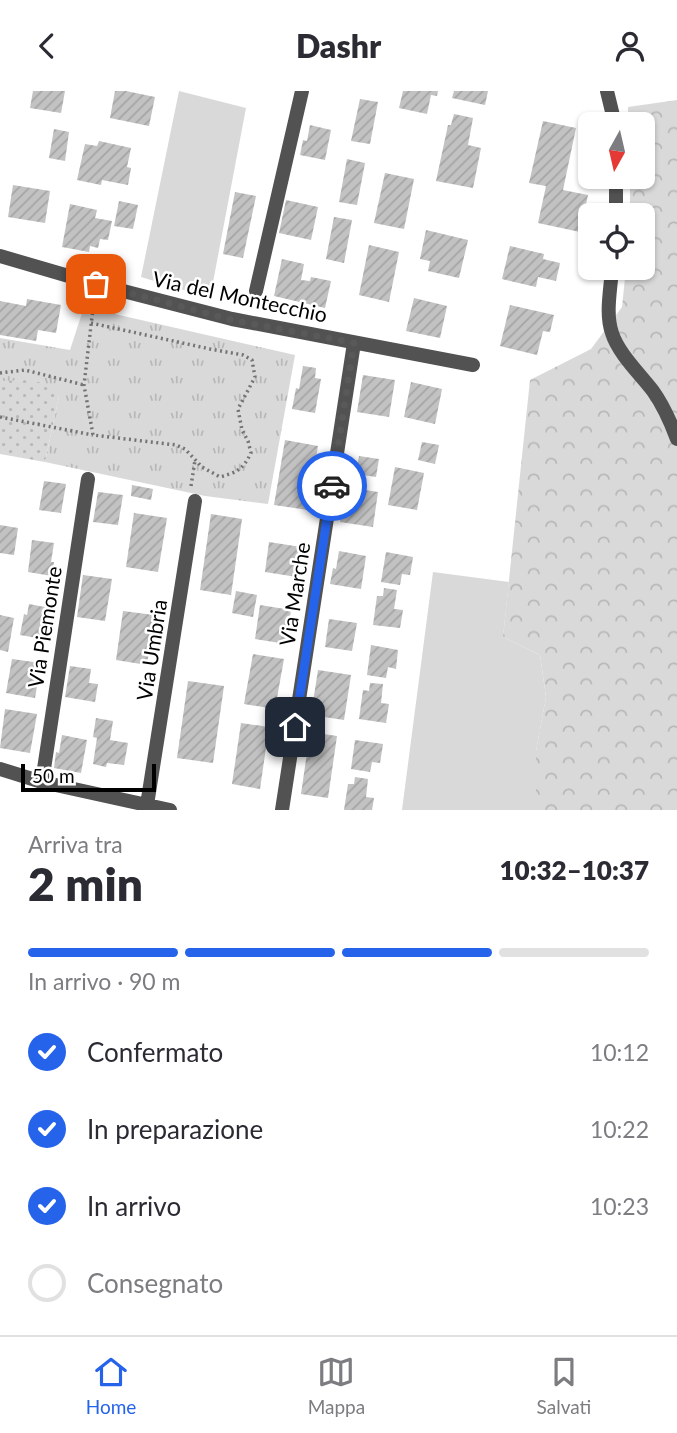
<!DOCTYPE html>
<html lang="it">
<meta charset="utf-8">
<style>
body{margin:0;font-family:Lato,sans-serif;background:#f7f7f7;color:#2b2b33;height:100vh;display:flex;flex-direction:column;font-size:26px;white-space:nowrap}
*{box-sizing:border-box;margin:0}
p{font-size:23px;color:#7c7c81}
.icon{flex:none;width:38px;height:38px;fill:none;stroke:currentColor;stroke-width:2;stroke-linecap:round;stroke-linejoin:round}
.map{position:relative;height:719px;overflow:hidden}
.details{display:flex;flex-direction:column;background:#fff;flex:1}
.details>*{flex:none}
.needle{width:46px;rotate:188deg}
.buttons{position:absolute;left:578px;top:21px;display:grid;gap:14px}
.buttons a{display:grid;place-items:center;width:77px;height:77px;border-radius:10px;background:#fff;box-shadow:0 2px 5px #0004;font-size:35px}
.scale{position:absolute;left:21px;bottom:18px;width:135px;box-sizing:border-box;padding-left:7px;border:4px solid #000;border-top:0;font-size:19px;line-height:24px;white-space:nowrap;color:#000;-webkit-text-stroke:5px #fff;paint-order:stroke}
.pin{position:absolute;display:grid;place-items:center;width:60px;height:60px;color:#fff;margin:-30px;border-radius:14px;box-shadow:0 4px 10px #0006}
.courier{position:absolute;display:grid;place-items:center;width:70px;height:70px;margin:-35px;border:5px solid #2563eb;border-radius:50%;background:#fff;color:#222;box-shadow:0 2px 9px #0007}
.overview em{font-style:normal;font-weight:800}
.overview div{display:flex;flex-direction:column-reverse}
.overview{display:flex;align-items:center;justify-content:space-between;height:119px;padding:0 28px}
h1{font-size:46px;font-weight:800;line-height:52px}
.bar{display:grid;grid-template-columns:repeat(4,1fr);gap:10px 7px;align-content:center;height:84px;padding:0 28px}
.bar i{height:9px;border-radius:5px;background:#e1e1e2}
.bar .current{background:#2563eb}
.bar p{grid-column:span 4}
ol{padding:0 28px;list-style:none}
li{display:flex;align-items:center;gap:21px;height:77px}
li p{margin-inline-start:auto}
li .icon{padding:7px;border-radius:50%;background:#2563eb;color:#fff;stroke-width:4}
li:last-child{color:#7c7c81}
li i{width:38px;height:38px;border:4px solid #e1e1e2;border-radius:50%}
header{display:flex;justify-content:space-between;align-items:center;height:91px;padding:0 28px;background:#fff;font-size:32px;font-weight:800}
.tabs{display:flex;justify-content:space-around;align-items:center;height:98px;border-top:2px solid #e1e1e2;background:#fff;font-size:19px;color:#7c7c81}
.tabs a{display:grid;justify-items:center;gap:4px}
.tabs .current{color:#2563eb}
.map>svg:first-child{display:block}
.grass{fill:#d9d9d9}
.forest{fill:url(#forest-crowns)}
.park{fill:url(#park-tufts)}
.garden{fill:url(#garden-dots)}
.building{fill:url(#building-hatch)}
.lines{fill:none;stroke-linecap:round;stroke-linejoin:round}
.path{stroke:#747474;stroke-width:3.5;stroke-dasharray:2 3.5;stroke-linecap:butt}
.minor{stroke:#525252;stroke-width:14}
.done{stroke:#595959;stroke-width:7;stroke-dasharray:0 12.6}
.route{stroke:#2563eb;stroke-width:9}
.labels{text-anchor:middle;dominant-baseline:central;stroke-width:5;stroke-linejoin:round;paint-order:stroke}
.street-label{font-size:21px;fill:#000;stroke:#fff}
</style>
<header><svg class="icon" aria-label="back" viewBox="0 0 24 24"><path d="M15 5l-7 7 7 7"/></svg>Dashr<svg class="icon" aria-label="person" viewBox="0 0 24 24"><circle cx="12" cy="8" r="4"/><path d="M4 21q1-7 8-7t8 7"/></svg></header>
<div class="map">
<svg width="677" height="719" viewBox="0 0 677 719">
<defs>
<pattern id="forest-crowns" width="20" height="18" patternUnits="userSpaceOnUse" patternTransform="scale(1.75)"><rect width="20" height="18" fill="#d9d9d9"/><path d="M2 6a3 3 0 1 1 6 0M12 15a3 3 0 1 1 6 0" fill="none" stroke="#b8b8b8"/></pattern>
<pattern id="park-tufts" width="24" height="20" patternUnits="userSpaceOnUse" patternTransform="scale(1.75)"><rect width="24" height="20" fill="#d9d9d9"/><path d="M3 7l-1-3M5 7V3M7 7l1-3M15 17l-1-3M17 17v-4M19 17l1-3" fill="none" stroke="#b8b8b8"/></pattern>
<pattern id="garden-dots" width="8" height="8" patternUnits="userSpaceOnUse" patternTransform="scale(1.75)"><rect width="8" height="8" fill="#d9d9d9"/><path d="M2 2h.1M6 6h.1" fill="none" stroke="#b8b8b8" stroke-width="1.8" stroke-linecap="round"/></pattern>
<pattern id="building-hatch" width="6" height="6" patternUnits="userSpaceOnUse" patternTransform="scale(1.75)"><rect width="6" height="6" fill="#c2c2c2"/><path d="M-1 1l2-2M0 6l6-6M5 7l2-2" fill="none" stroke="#a5a5a5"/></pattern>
</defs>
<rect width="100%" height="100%" fill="#fff"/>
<path class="grass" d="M 179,0 L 246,17 L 210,207 L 141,186 Z
M 433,481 L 509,491 L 503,546 L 540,564 L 546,606 L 536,660 L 536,719 L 402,719 Z"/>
<path class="forest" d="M 677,9 L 677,719 L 536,719 L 536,660 L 546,606 L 540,564 L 503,546 L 530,289 L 591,258 L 622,216 L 626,177 L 642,177 L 642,124 L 630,124 L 630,86 L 642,86 L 642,33 L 628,33 L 628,16 Z"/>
<path class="park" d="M 84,216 L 295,264 L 268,413 L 205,405 L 45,371 L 59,305 C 40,284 26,291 0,290 L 0,247 L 70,259 Z"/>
<path class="garden" d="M 31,289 L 50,294 L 59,305 L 45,371 L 0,363 L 0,290 Z"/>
<path class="building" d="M 33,0 L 65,0 L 61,22 L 30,17 Z
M 115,0 L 126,0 L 155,6 L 149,35 L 110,27 Z
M 403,0 L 438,0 L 437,5 L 431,4 L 427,23 L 399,17 Z
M 454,0 L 488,0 L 485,14 L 452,7 Z
M 360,8 L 378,11 L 370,53 L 351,50 Z
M 454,23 L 473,27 L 468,54 L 481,57 L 473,97 L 436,90 L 448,34 L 451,34 Z
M 543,30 L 576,37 L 563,99 L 588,104 L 580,141 L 538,132 L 546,95 L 529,92 Z
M 310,34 L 331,39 L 325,69 L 300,64 L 303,49 L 307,50 Z
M 54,38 L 69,41 L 65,70 L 49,67 Z
M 99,50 L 131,57 L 127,76 L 131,77 L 128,94 L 102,89 L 101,94 L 77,89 L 85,53 L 97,55 Z
M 347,68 L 365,72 L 357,114 L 339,111 Z
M 385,82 L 414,88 L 404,138 L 374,132 Z
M 13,94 L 50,100 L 45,132 L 8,126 Z
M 235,101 L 256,105 L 243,167 L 223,163 Z
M 286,109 L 318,116 L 311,149 L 279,142 Z
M 119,110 L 138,114 L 133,138 L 114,135 Z
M 70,113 L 97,119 L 95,127 L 112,130 L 108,149 L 100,148 L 98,157 L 90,155 L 89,161 L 62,156 Z
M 334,126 L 352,129 L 344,172 L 326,168 Z
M 426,139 L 468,149 L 459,187 L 428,180 L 430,170 L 420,168 Z
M 369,154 L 399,161 L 389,211 L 359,204 Z
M 510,155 L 544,163 L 543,168 L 560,172 L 556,190 L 538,186 L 536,196 L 502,188 Z
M 282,168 L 304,173 L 301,189 L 310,190 L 311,186 L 331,190 L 325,217 L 274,205 Z
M 414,207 L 447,215 L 440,247 L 406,240 Z
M 27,208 L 61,214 L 56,242 L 38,239 L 36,250 L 0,244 L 0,210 L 26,215 Z
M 510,214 L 554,224 L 550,241 L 543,240 L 537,264 L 500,255 Z
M 303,275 L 316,277 L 315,287 L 321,288 L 315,322 L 292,318 L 296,297 L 299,298 Z
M 363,284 L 395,289 L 389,326 L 357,321 Z
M 411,291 L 442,298 L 435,333 L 404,326 Z
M 285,349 L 318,355 L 308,419 L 274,414 Z
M 422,351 L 439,354 L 435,373 L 418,369 Z
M 359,365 L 379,368 L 376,386 L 356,383 Z
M 395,376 L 424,382 L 417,419 L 388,414 Z
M 44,390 L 66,393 L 61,422 L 39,419 Z
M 132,394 L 153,398 L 151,409 L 131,405 Z
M 346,396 L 378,401 L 373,436 L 340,431 Z
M 98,401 L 123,404 L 118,434 L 93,431 Z
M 134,422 L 167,427 L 158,481 L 126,476 Z
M 211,423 L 242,428 L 231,504 L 200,499 Z
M 0,434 L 18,437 L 14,464 L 0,462 Z
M 32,449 L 54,452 L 51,471 L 54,471 L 52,485 L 28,481 Z
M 269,451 L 301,456 L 297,486 L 265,481 Z
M 339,460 L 366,465 L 361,498 L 330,493 L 333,477 L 336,478 Z
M 386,461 L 413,466 L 410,484 L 402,483 L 400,494 L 381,491 Z
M 83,484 L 112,488 L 105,530 L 77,526 Z
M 384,497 L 397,499 L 394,518 L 403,519 L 400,537 L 373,534 L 377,505 L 383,505 Z
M 236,500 L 257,504 L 253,526 L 232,522 Z
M 29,513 L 55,518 L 49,549 L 20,544 L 24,523 L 27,524 Z
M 260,514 L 291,519 L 286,553 L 255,548 Z
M 123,520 L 154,524 L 147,574 L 116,569 Z
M 0,524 L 14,527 L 8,561 L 0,559 Z
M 329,528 L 357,532 L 352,560 L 325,556 Z
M 371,554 L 398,559 L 396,578 L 388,576 L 386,587 L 367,584 Z
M 253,563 L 284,568 L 275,618 L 244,613 Z
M 12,568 L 41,572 L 35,607 L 6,602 Z
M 70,575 L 91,578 L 89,592 L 98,593 L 95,611 L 65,606 Z
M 318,579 L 351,584 L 344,629 L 311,624 Z
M 188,590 L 224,595 L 213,672 L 177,667 Z
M 370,592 L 383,593 L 381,612 L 389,613 L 386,632 L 359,628 L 363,599 L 369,600 Z
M 5,618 L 37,623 L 30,662 L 0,657 Z
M 96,627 L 113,630 L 110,649 L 128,652 L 124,674 L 107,672 L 106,676 L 93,673 L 97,647 L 93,646 Z
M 241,632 L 269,636 L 260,698 L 232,693 Z
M 310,641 L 337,645 L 328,707 L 301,703 Z
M 62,644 L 87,649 L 81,682 L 54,677 L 56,661 L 59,662 Z
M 355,649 L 383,653 L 380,672 L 372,671 L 370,681 L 351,678 Z
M 355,686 L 368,688 L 366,706 L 374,707 L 372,719 L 344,719 L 348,693 L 354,693 Z"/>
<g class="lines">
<path class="path" d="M 91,232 L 210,258 L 243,264 L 252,269 L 255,286 L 238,318 L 242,339 L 248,350 L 251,362 C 243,378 238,381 220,386 L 202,376 L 185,358 L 176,354 L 93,344 L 84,294 L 94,209
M 0,282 L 25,279 L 84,294
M 0,326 L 93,344
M 191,395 L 195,369"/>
<path class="minor" d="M 607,0 L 615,33
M 616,124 L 616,86
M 0,165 L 96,193 L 232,228 L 473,274
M 612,177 C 611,197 605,222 612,242 C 618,262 640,283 653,300 C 663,314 671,332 677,348
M 256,200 L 302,0
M 0,678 L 42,691 L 170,719
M 42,691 L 88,388
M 147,714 L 195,410
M 282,719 L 354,252"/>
</g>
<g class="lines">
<path class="done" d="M 96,193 L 232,229 L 354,252 L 332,395"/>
<path class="route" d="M 295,636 L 332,395"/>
</g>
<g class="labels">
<g class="street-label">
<text transform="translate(240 205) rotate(12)">Via del Montecchio</text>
<text transform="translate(294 503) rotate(-81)">Via Marche</text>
<text transform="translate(44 536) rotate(-81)">Via Piemonte</text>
<text transform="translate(151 559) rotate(-81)">Via Umbria</text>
</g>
</g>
</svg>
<div class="buttons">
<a><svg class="needle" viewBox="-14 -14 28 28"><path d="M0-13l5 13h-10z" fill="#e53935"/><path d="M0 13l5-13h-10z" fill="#7c7c81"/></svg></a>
<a><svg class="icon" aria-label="locate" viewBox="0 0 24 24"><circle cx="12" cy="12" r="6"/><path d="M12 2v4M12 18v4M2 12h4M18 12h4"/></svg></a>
</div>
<div class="scale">50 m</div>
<div class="pin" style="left:96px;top:193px;background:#ea580c"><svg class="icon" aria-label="bag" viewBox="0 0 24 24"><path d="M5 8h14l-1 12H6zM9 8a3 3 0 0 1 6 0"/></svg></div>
<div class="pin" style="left:295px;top:636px;background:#1f2937"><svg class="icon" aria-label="home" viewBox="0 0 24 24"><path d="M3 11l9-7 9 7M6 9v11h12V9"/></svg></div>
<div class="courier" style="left:332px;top:395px"><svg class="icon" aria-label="car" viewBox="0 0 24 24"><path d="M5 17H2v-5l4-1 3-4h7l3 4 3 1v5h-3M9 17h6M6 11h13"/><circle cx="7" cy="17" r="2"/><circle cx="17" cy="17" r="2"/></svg></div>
</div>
<section class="details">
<div class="overview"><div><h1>2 min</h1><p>Arriva tra</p></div><em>10:32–10:37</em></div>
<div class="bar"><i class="current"></i><i class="current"></i><i class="current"></i><i></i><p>In arrivo · 90 m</p></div>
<ol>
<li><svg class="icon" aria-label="check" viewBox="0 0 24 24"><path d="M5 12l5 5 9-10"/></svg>Confermato<p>10:12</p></li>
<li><svg class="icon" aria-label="check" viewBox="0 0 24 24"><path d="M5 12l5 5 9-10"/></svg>In preparazione<p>10:22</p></li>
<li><svg class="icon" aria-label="check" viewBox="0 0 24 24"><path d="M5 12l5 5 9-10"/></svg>In arrivo<p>10:23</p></li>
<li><i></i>Consegnato</li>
</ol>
</section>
<nav class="tabs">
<a class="current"><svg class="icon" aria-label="home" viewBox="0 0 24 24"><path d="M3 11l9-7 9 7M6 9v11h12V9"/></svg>Home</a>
<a><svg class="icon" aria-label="map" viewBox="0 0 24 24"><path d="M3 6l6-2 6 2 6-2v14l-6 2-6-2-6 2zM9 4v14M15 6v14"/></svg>Mappa</a>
<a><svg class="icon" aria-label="saved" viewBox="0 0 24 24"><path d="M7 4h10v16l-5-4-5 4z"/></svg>Salvati</a>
</nav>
